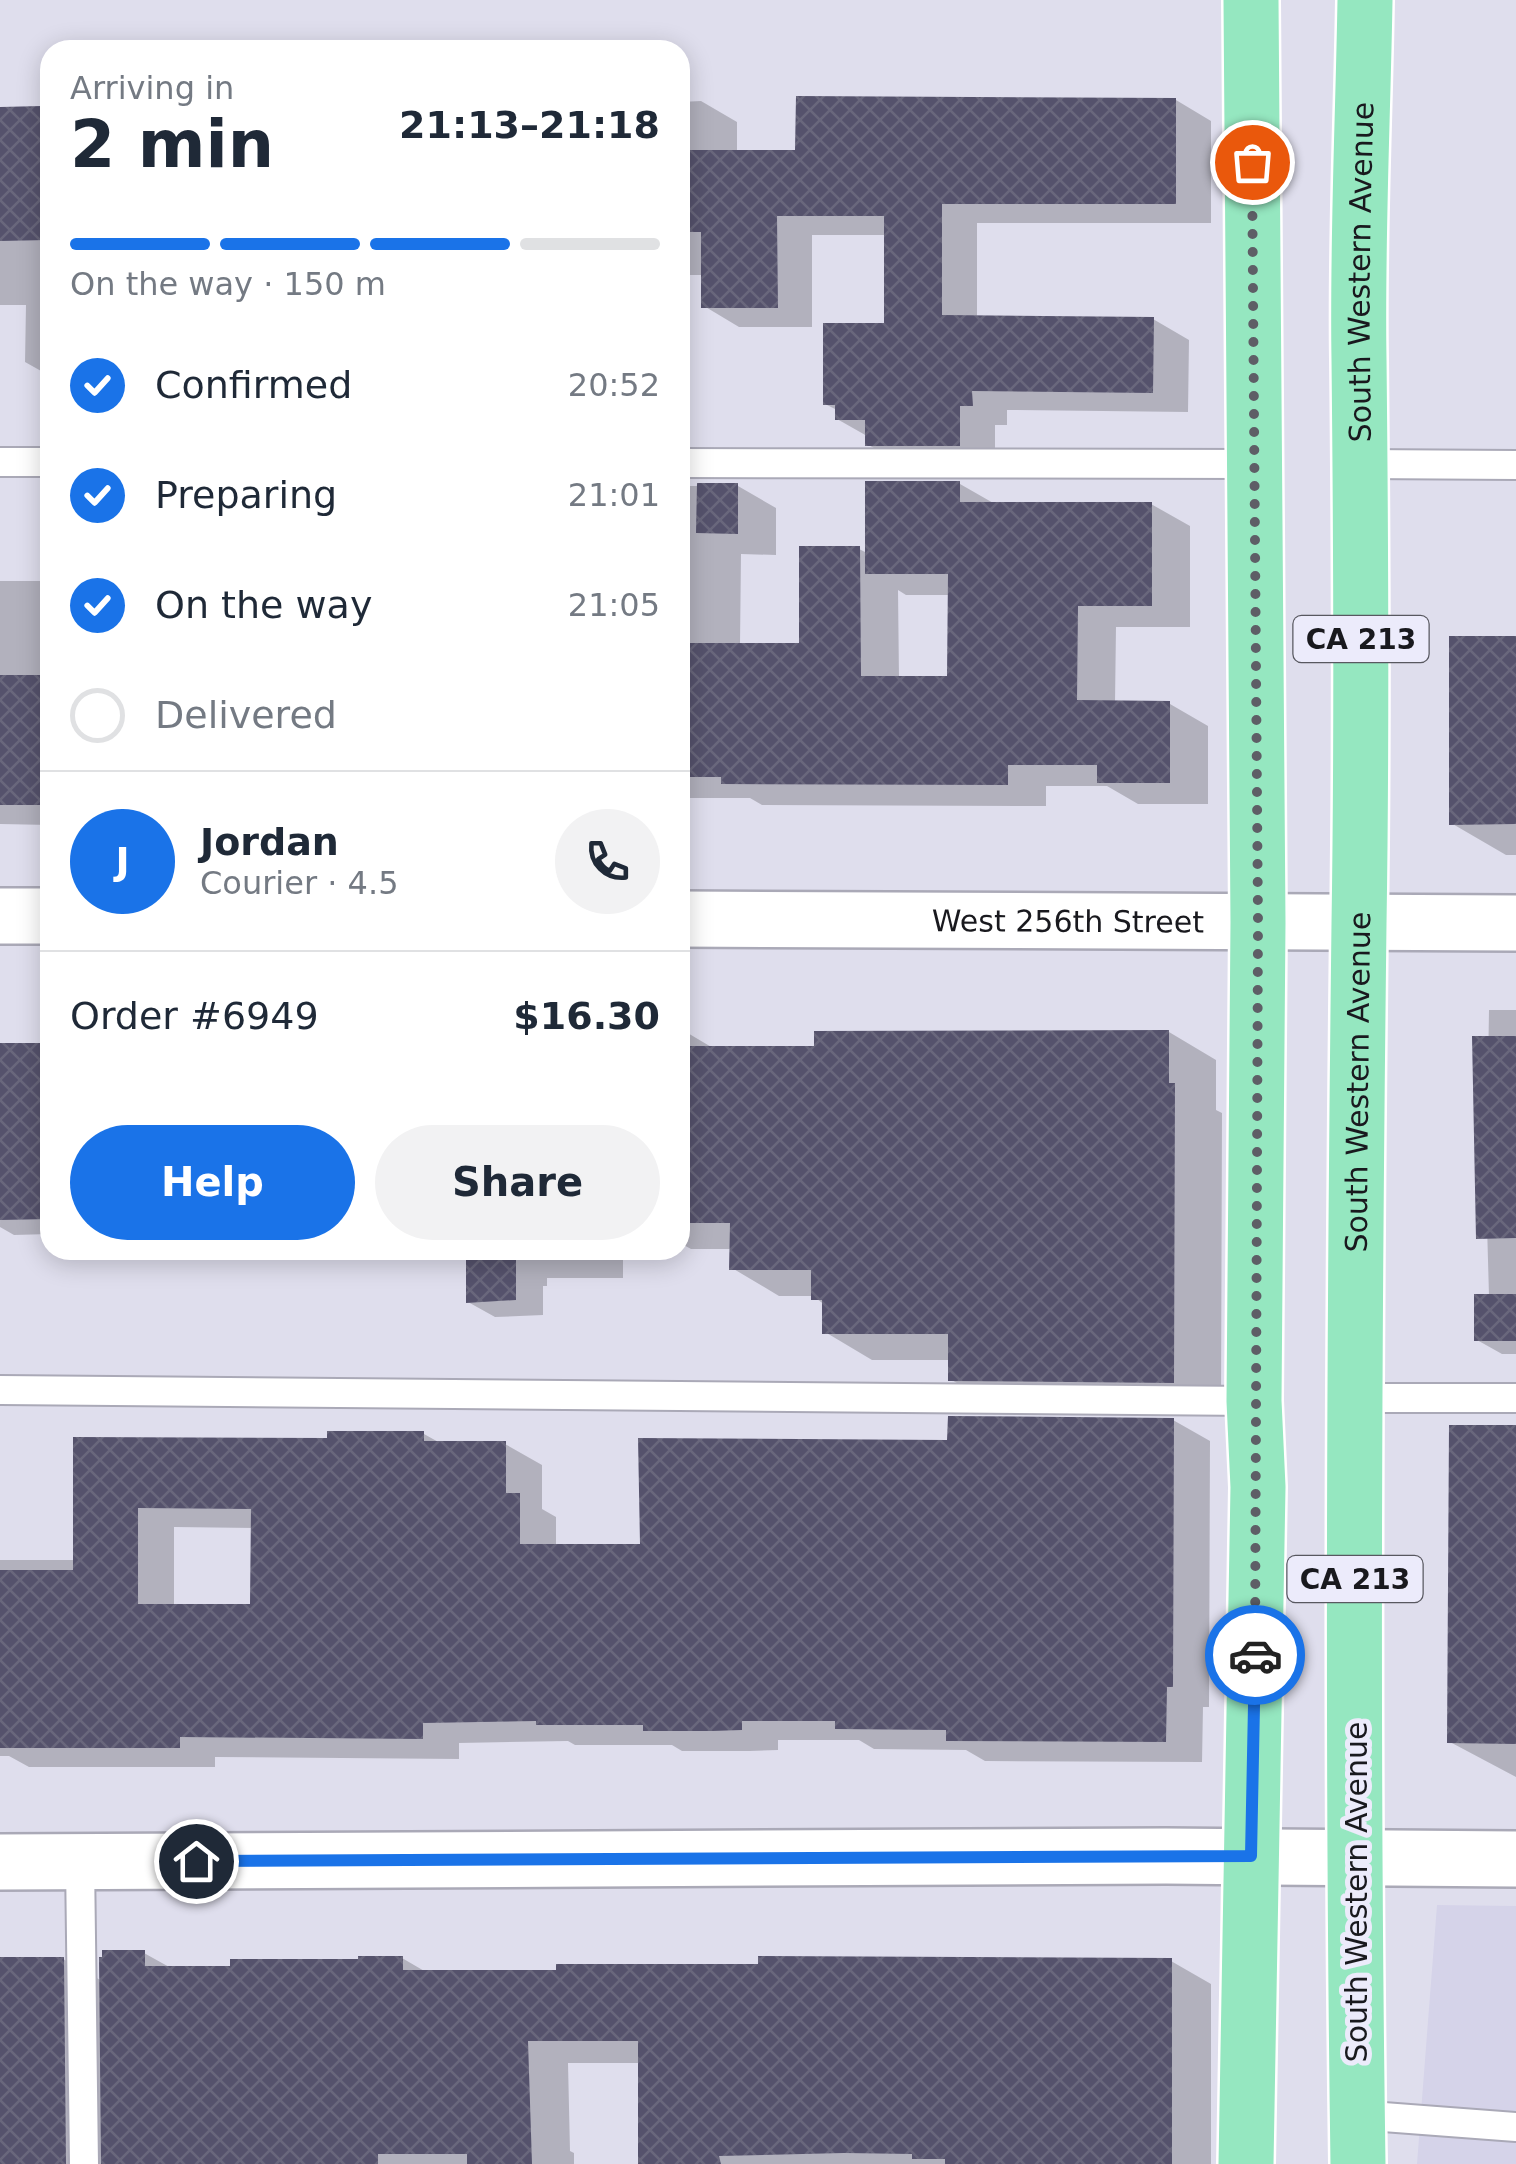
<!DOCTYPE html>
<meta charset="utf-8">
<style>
body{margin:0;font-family:"DejaVu Sans",sans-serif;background:#f2f2f3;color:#1f2937;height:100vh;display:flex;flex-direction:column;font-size:38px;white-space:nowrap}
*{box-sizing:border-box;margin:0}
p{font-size:32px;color:#747a83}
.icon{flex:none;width:55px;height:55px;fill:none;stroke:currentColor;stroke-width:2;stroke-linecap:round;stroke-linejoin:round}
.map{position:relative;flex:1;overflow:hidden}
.panel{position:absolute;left:40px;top:40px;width:650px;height:1220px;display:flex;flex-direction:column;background:#fff;border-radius:30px;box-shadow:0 5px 25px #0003}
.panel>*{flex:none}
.pin{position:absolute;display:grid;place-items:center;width:85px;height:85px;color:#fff;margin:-42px;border:5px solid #fff;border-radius:50%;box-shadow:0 2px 10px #0007}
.courier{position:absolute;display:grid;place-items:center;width:100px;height:100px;margin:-50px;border:8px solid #1a73e8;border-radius:50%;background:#fff;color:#222;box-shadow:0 2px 12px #0007}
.head em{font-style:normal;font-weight:700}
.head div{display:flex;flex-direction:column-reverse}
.head{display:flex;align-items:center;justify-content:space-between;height:170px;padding:0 30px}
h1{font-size:65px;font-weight:700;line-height:75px}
.bar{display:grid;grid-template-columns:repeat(4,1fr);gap:15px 10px;align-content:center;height:120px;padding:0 30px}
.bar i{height:12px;border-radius:8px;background:#e0e1e3}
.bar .active{background:#1a73e8}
.bar p{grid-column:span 4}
.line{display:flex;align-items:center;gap:25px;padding:0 30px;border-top:2px solid #e0e1e3}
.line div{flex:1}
.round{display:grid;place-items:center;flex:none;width:105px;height:105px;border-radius:52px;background:#f2f2f3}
ol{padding:0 30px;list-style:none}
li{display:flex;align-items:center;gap:30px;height:110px}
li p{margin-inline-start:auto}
li .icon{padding:10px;border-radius:50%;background:#1a73e8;color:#fff;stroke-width:4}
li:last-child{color:#747a83}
li i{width:55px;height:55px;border:5px solid #e0e1e3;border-radius:50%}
.cta{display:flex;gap:20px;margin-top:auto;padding:20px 30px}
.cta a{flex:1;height:115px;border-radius:60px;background:#1a73e8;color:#fff;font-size:40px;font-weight:700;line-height:115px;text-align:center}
.cta a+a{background:#f2f2f3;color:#1f2937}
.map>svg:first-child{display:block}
.built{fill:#d5d3e9}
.shadow{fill:#0003;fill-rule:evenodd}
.building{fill:url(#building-cross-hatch);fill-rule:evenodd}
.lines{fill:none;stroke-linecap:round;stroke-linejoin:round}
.lane-casing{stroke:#aaa9b7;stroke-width:32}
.street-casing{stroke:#aaa9b7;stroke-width:60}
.primary-casing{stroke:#fff;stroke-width:60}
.lane{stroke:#fff;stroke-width:28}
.street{stroke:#fff;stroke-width:55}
.primary{stroke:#95e7c0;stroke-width:55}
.done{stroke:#5e5e66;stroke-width:10;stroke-dasharray:0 18}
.route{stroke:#1a73e8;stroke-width:12}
.labels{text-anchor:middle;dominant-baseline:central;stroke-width:10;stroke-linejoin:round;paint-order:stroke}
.shield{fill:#ecebfb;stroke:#585860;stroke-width:2.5}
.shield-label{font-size:28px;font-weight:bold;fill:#19191e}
.street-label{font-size:30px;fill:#19191e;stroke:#ecebfb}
</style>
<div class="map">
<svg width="1516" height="2164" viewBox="0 0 1516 2164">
<defs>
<pattern id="building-cross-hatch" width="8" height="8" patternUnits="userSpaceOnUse" patternTransform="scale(2.5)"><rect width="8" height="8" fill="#55526c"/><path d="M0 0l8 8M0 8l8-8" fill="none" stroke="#69677c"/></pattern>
</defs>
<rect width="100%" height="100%" fill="#dfdeed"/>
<path class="built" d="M 1437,1905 L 1516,1906 L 1516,2164 L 1417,2164 Z"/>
<path class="shadow" d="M 1176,100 L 1211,121 L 1211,223 L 977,223 L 977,317 L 1153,319 L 1189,340 L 1188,412 L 1007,410 L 1007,425 L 995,425 L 995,465 L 903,465 L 867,444 L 867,436 L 837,419 L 837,410 L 825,404 L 887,326 L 887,235 L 812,235 L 812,327 L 739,327 L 704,306 L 704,275 L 680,275 L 680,102 L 701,101 L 737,122 L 737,152 L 798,152 Z
M 50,109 L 50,376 L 25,362 L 26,305 L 0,305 L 0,110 Z
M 960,484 L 995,504 L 1151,504 L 1190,526 L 1190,627 L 1116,627 L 1115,703 L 1170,704 L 1208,726 L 1208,804 L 1138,804 L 1107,786 L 1046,786 L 1046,806 L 762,805 L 750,798 L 680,798 L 680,486 L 738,486 L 776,508 L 776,555 L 741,554 L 740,645 L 801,645 L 859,549 L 867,553 ZM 898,590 L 906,595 L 951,595 L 949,679 L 899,679 Z
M 0,581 L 50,581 L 50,825 L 0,824 Z
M 1516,639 L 1516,855 L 1506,855 L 1451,823 Z
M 1489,1010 L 1516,1010 L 1516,1354 L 1502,1354 L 1477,1340 L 1489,1296 L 1486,1189 Z
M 680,1032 L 686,1032 L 713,1048 L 817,1048 L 1169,1032 L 1216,1060 L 1216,1110 L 1222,1113 L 1221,1409 L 998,1407 L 950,1379 L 950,1360 L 872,1360 L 825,1332 L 825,1305 L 813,1296 L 779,1296 L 732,1268 L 732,1249 L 691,1249 L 680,1243 Z
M 1,1045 L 50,1045 L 50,1234 L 14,1235 L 0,1227 Z
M 361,1250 L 623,1250 L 623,1278 L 547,1278 L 547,1286 L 543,1286 L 543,1315 L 495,1317 L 468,1302 L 468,1252 Z
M 1173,1420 L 1210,1441 L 1209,1707 L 1203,1707 L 1202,1762 L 985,1761 L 966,1750 L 874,1749 L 859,1740 L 778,1740 L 778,1750 L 750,1751 L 682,1751 L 672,1745 L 575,1745 L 568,1741 L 459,1743 L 459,1759 L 215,1757 L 215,1767 L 29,1767 L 9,1756 L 0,1756 L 0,1560 L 75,1560 L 75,1439 L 329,1441 L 424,1434 L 442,1444 L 505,1444 L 542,1465 L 542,1509 L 556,1517 L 556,1547 L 642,1547 L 949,1443 ZM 174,1527 L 254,1528 L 253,1606 L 174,1606 Z
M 1516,1428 L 1516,1777 L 1450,1742 Z
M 144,1953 L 171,1968 L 232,1968 L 402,1958 L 426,1972 L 1171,1961 L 1211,1984 L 1211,2164 L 640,2164 L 640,2063 L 568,2063 L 570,2151 L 574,2153 L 574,2164 L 0,2164 L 0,1964 L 63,1959 L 102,1981 Z"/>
<path class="building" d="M 796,96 L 1176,98 L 1176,204 L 942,204 L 942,315 L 1154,317 L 1153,393 L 972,391 L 973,406 L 960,406 L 960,446 L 865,446 L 865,420 L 835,420 L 835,405 L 823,405 L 823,323 L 884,323 L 884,216 L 777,216 L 778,308 L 701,308 L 701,232 L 680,232 L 680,150 L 795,150 Z
M 42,106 L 48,240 L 0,241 L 0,107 Z
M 865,481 L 960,481 L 960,502 L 1152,502 L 1152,606 L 1078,606 L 1077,700 L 1170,701 L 1170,783 L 1097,783 L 1097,765 L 1008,765 L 1008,785 L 721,784 L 721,777 L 684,777 L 684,643 L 799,643 L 799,546 L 860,546 L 861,676 L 947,676 L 948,574 L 865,574 Z
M 697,483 L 738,483 L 738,534 L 696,533 Z
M 1449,636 L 1516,636 L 1516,824 L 1449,825 Z
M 0,675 L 50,675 L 50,805 L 0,805 Z
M 1169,1030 L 1169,1083 L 1175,1083 L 1174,1383 L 948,1381 L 948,1334 L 822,1334 L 822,1300 L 811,1300 L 811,1270 L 729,1270 L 730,1223 L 680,1223 L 680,1046 L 814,1046 L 814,1031 Z
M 1472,1036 L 1516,1036 L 1516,1238 L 1476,1239 Z
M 0,1043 L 50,1043 L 50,1219 L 0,1220 Z
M 466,1250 L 516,1250 L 516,1300 L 466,1303 Z
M 1474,1294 L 1516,1294 L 1516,1341 L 1474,1341 Z
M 948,1416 L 1174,1418 L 1173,1687 L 1167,1687 L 1166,1742 L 946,1741 L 946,1730 L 835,1729 L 835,1721 L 742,1721 L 742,1730 L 712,1731 L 643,1731 L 643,1725 L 536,1725 L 536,1721 L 423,1723 L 423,1739 L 180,1737 L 180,1748 L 0,1748 L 0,1570 L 73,1570 L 73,1437 L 327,1438 L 327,1431 L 424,1431 L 424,1441 L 506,1441 L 506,1493 L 520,1493 L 520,1544 L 640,1544 L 638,1438 L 947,1440 ZM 138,1508 L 251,1509 L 250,1604 L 138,1604 Z
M 1449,1425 L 1516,1425 L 1516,1744 L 1447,1743 Z
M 102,1950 L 145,1950 L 145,1966 L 230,1966 L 230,1959 L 358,1959 L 358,1956 L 403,1956 L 403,1970 L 556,1970 L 556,1964 L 758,1964 L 758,1956 L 1172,1958 L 1172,2164 L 945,2164 L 945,2159 L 912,2159 L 912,2154 L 844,2153 L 719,2156 L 721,2164 L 638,2164 L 638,2041 L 528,2041 L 532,2164 L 467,2164 L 467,2154 L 378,2154 L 378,2164 L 101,2164 L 99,1957 L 102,1957 Z
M 0,1957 L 64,1957 L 66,2164 L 0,2164 Z"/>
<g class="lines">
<g class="lane-casing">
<path id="lane" d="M 0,462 L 50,462
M 680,463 L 1253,464
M 1362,464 L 1516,465
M 0,1390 L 1254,1401
M 1356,1398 L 1516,1398
M 80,1862 L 84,2164
M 1357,2115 L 1516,2127"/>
</g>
<g class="street-casing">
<g id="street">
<path d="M 0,916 L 50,916"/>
<path id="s1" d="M 680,919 L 1516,923"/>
<path d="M 0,1862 L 1166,1856 L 1516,1859"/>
</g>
</g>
<g class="primary-casing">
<g id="primary">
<path d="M 1246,2164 L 1258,1487 L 1254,1401 L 1258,922 L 1251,0"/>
<path id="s2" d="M 1358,2164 C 1352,1751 1354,1338 1359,924 C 1362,736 1361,547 1359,359 C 1357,239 1363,120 1365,0"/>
</g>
</g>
<use href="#lane" class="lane"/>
<use href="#street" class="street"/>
<use href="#primary" class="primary"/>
</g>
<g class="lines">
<path class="done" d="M 1252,162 L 1258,922 L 1255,1655"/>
<path class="route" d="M 196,1861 L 1251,1856 L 1255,1655"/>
</g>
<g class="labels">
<g class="shield">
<rect x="1293.5" y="616" width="135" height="46" rx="8"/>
<rect x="1287.5" y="1556" width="135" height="46" rx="8"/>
</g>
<g class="shield-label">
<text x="1361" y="639">CA 213</text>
<text x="1355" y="1579">CA 213</text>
</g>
<g class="street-label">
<text stroke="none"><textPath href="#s2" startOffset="1892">South Western Avenue</textPath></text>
<text stroke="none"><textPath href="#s1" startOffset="388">West 256th Street</textPath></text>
<text stroke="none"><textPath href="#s2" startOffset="1082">South Western Avenue</textPath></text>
<text transform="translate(1356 1892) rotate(-90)">South Western Avenue</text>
</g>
</g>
</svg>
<div class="pin" style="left:1252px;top:162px;background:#ea580c"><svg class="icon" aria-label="bag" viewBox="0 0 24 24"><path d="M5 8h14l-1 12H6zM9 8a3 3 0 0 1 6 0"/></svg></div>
<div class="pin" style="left:196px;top:1861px;background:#1f2937"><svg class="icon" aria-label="home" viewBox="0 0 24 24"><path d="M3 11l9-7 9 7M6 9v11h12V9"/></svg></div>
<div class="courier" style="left:1255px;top:1655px"><svg class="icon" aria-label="car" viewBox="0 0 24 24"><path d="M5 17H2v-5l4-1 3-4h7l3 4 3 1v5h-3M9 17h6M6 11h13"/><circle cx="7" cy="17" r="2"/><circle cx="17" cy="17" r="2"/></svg></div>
<section class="panel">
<div class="head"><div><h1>2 min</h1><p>Arriving in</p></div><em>21:13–21:18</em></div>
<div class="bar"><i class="active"></i><i class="active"></i><i class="active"></i><i></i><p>On the way · 150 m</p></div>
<ol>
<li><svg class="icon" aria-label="check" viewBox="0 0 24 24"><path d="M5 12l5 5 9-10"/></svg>Confirmed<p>20:52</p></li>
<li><svg class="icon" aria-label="check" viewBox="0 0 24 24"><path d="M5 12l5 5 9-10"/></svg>Preparing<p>21:01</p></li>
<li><svg class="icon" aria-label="check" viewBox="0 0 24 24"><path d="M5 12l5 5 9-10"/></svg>On the way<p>21:05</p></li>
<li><i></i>Delivered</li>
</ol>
<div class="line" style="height:180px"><b class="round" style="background:#1a73e8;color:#fff">J</b><div><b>Jordan</b><p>Courier · 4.5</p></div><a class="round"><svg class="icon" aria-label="phone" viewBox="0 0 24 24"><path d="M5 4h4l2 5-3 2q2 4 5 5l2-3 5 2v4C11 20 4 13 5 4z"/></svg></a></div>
<div class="line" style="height:130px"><div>Order #6949</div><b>$16.30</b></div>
<div class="cta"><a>Help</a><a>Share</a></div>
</section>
</div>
